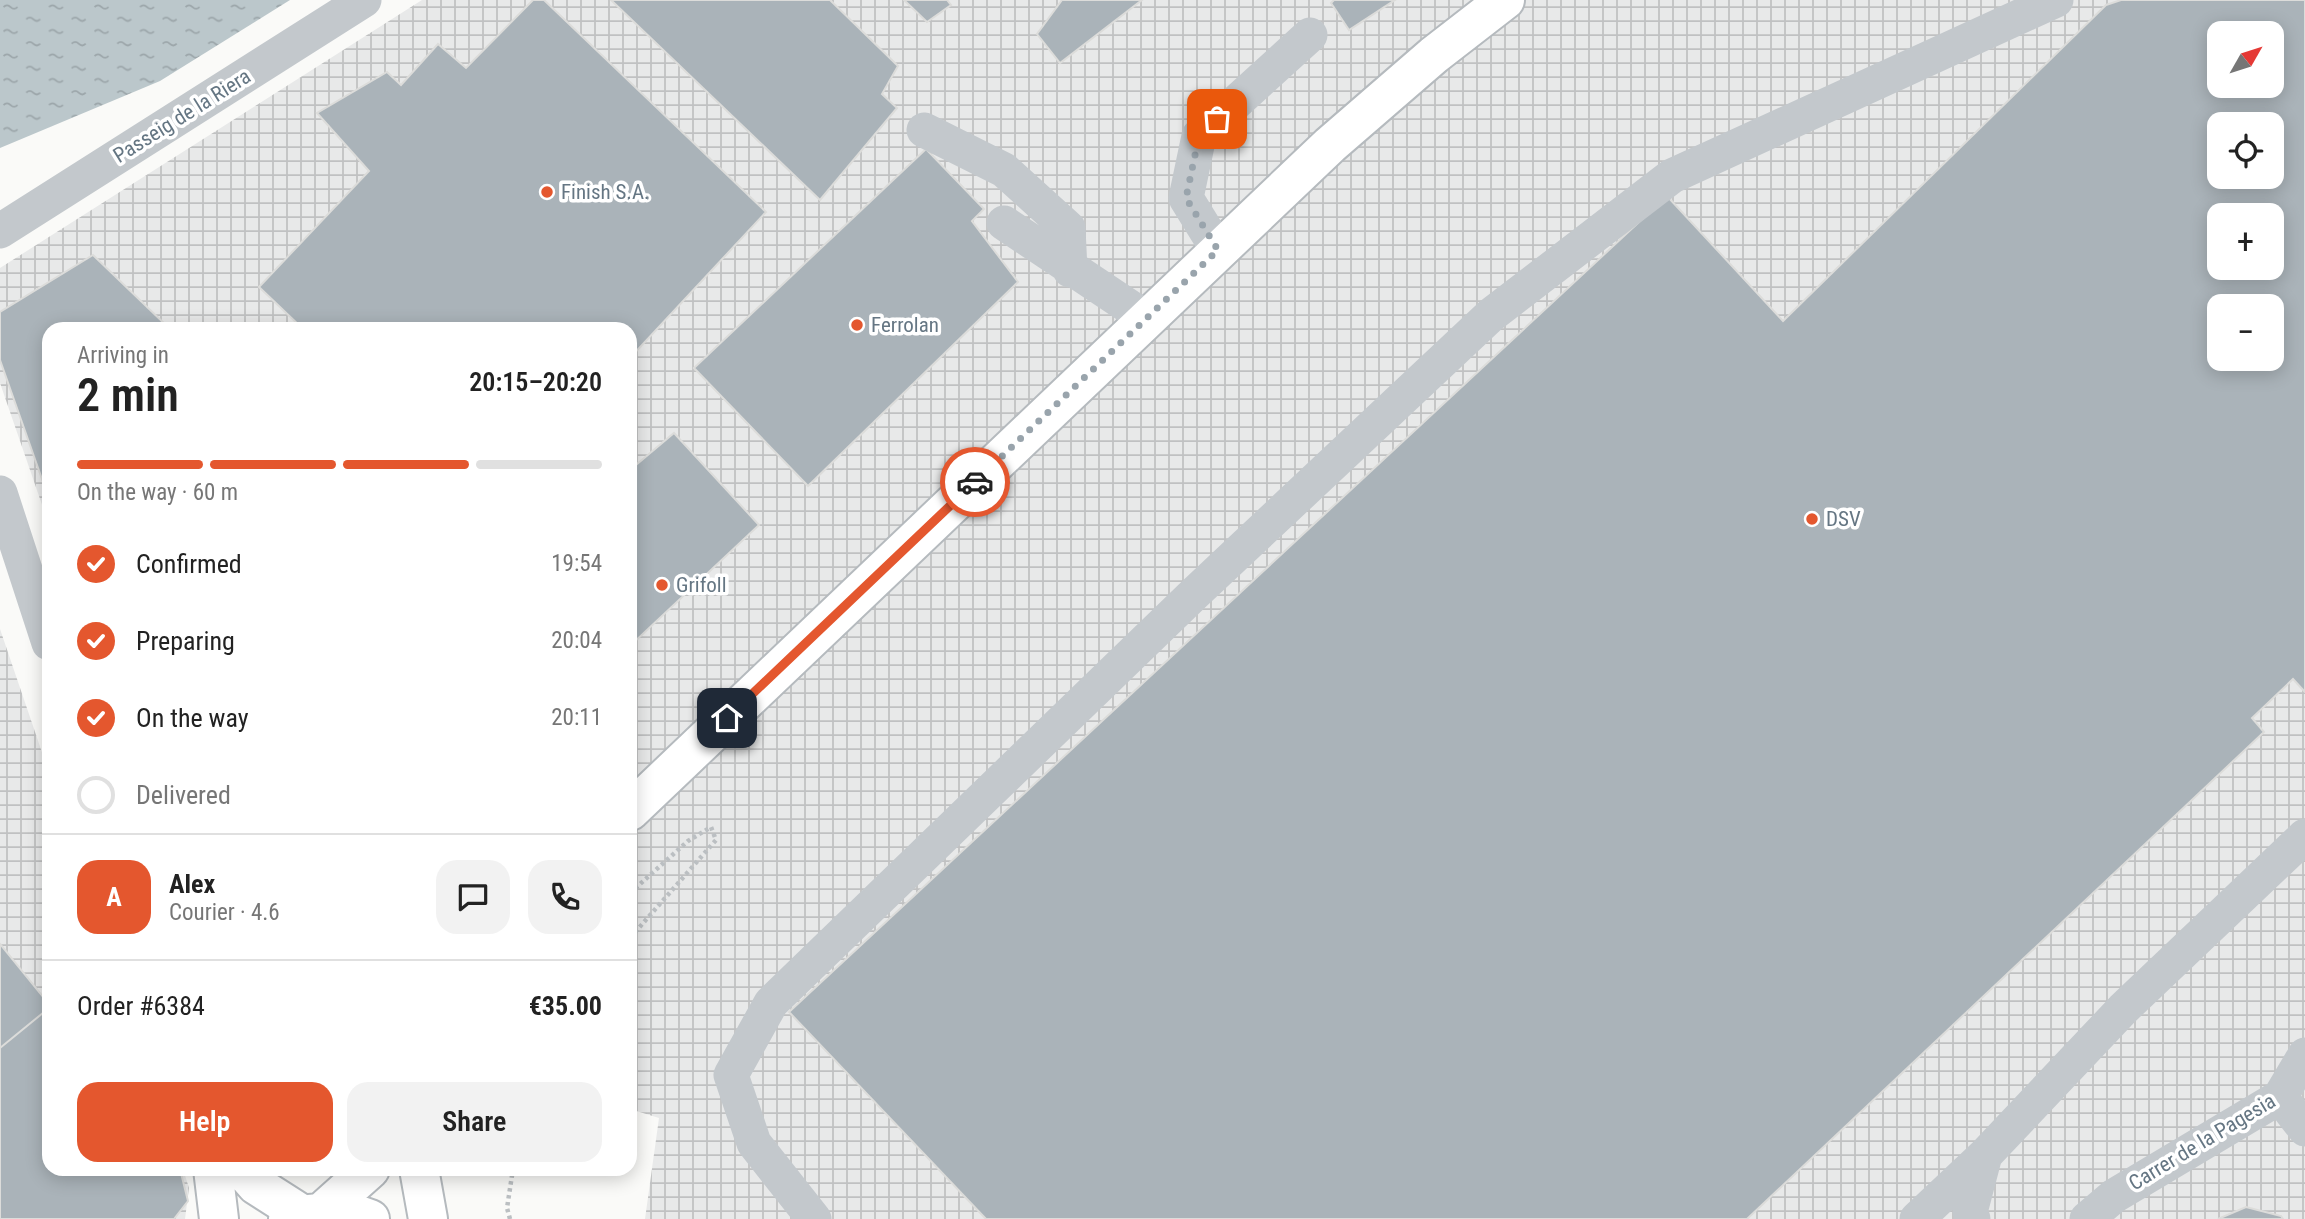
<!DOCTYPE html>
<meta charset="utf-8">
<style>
body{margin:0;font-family:"Roboto Condensed",sans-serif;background:#f2f2f2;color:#222;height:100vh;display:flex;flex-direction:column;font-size:26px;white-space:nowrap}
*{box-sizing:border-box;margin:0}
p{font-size:23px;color:#767676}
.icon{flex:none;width:38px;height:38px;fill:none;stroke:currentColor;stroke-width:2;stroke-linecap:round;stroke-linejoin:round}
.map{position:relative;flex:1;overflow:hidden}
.sheet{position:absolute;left:42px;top:322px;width:595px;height:854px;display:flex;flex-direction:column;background:#fff;border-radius:21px;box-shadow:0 4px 18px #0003}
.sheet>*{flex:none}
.needle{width:46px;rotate:51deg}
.controls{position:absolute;left:2207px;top:21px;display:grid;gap:14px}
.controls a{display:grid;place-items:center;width:77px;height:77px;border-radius:14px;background:#fff;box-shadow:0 4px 18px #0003;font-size:35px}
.pin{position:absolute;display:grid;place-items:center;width:60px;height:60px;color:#fff;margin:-30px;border-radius:14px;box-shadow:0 4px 10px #0006}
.courier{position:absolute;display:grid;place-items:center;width:70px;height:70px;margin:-35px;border:5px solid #e4572e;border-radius:50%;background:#fff;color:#222;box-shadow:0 2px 9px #0007}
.overview em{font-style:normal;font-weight:600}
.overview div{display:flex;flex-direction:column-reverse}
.overview{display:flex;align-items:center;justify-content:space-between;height:119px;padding:0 35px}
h1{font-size:46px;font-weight:600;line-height:52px}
.bar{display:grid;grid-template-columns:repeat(4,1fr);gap:10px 7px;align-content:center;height:84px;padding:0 35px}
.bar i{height:9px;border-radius:5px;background:#e0e0e0}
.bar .current{background:#e4572e}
.bar p{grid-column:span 4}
.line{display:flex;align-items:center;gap:18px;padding:0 35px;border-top:2px solid #e0e0e0}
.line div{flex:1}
.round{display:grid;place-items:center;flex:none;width:74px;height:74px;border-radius:21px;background:#f2f2f2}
ol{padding:0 35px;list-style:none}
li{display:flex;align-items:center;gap:21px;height:77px}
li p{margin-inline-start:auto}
li .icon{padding:7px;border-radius:50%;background:#e4572e;color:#fff;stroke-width:4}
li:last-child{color:#767676}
li i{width:38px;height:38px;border:4px solid #e0e0e0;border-radius:50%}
.cta{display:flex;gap:14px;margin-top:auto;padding:14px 35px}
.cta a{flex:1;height:80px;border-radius:21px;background:#e4572e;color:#fff;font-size:28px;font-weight:600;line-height:80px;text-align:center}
.cta a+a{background:#f2f2f2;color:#222}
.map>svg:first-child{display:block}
.industrial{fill:url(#industrial-grid);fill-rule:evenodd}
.water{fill:url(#water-ripples)}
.building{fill:#aab3b9;stroke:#dcdcda;stroke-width:2;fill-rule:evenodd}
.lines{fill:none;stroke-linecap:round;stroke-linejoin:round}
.major-casing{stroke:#b5babe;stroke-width:42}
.path{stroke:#bbbfc2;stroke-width:4.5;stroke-dasharray:3.5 3.5;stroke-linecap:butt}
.minor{stroke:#c3c8cc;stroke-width:35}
.major{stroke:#fff;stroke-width:38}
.done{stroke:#99a4ac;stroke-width:7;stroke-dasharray:0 12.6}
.route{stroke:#e4572e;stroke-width:9}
.poi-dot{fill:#e4572e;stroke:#fff;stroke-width:2.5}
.labels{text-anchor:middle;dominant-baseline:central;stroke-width:7;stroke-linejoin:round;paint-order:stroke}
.street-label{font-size:21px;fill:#657683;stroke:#fff}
.poi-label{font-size:21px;fill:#657683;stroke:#fff;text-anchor:start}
</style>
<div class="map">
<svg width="2305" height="1219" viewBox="0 0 2305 1219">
<defs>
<pattern id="industrial-grid" width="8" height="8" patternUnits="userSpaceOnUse" patternTransform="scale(1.75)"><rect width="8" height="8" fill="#e8e9e9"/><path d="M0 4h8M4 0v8" fill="none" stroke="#c0c1c2"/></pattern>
<pattern id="water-ripples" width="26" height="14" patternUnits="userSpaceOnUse" patternTransform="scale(1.75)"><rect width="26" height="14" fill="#bbc7cb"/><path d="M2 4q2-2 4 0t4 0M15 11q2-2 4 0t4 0" fill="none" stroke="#9ca6aa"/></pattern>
</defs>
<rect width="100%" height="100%" fill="#fafaf8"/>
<path class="industrial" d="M 422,0 L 2305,0 L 2305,1219 L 645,1219 L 659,1118 L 630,1109 L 630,329 L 49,329 L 49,525 L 0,383 L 0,268 ZM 2219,33 L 2272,33 L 2272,86 L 2219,86 ZM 2219,124 L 2272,124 L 2272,177 L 2219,177 ZM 2219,215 L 2272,215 L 2272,268 L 2219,268 ZM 2219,306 L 2272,306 L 2272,359 L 2219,359 Z
M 0,629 L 49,773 L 49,1169 L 183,1169 L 189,1188 L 185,1219 L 0,1219 Z"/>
<path class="water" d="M 0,0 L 290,0 L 160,81 L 0,148 Z"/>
<path class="building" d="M 533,0 L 544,0 L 766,212 L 630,358 L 630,329 L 303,329 L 259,287 L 369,171 L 317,113 L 387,72 L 401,85 L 438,44 L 466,68 Z
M 611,0 L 830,0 L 898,66 L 882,94 L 897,108 L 820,200 Z
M 904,0 L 947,0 L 951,5 L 927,22 Z
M 1062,0 L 1142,0 L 1060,63 L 1037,34 Z
M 1334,0 L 1395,0 L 1349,30 L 1331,3 Z
M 2121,0 L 2305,0 L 2305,692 L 2293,679 L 2252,718 L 2264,732 L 1747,1219 L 986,1219 L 789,1012 L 1667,196 L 1783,321 L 2106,5 ZM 2219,33 L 2272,33 L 2272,86 L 2219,86 ZM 2219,124 L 2272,124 L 2272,177 L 2219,177 ZM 2219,215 L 2272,215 L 2272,268 L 2219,268 ZM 2219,306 L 2272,306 L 2272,359 L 2219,359 Z
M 926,149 L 984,209 L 972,221 L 1018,282 L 808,486 L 694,368 Z
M 93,255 L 170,329 L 49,329 L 49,499 L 0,360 L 0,312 Z
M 674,433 L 759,525 L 630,646 L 630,470 Z
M 0,944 L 49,1004 L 49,1008 L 0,1048 Z
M 49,1008 L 49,1169 L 180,1169 L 188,1201 L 174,1219 L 0,1219 L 0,1048 Z
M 2246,1207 L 2281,1216 L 2283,1219 L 2218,1219 Z"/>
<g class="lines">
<g class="major-casing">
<path id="major" d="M 630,811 L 1330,145 L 1434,55 L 1505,0
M 213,1169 L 219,1219
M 242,1169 L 256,1185 L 303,1215
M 419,1169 L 428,1219
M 322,1212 L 370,1169
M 288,1219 C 316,1211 343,1209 370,1219"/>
</g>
<path class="path" d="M 630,893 L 688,841 L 711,827 L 716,840 L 630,938
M 510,1219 L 507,1208 L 513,1169"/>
<path class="minor" d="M 924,130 L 1004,170 L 1068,228 L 1070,270
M 1004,223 L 1146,318
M 0,231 L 364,0
M 1218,250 L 1186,198 L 1199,136 L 1310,35
M 0,493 L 49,643
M 2280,1097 L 2305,1129
M 814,1219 L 754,1143 L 731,1075 L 771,1003 L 1194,594 L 1491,315 L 1672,176 L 2056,0
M 1917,1219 L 1985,1155
M 1973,1219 L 1970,1212 L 1985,1155 L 2123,1009 L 2305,836
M 2087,1219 L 2114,1196 L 2280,1097 L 2305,1055"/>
<use href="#major" class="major"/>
</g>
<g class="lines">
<path class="done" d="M 975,482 L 1218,250 L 1186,198 L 1199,136 L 1217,119"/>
<path class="route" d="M 727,718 L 975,482"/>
</g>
<g class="poi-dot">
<circle cx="547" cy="192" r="7"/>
<circle cx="857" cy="325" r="7"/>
<circle cx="1812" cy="519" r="7"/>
<circle cx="662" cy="585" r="7"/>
</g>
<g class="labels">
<g class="street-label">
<text transform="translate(182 116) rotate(-32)">Passeig de la Riera</text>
<text transform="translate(2202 1142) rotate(-31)">Carrer de la Pagesia</text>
</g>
<g class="poi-label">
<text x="561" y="192">Finish S.A.</text>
<text x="871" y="325">Ferrolan</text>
<text x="1826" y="519">DSV</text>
<text x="676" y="585">Grifoll</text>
</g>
</g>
</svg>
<div class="controls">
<a><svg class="needle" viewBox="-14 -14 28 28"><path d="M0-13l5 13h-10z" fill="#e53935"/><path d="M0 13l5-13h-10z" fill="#767676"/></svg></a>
<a><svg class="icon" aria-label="locate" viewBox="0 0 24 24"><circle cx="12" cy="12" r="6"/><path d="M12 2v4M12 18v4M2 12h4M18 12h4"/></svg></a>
<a>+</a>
<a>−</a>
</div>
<div class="pin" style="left:1217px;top:119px;background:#ea580c"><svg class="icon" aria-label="bag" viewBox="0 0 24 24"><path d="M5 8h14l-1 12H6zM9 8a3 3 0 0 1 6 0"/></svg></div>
<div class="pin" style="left:727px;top:718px;background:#1f2937"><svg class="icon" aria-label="home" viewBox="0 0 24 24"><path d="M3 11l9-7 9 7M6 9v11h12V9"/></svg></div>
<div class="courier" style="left:975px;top:482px"><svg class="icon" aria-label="car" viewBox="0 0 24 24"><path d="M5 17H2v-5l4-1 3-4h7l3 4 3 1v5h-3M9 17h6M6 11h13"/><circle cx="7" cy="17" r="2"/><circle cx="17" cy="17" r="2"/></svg></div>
<section class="sheet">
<div class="overview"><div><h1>2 min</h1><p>Arriving in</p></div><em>20:15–20:20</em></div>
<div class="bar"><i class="current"></i><i class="current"></i><i class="current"></i><i></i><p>On the way · 60 m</p></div>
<ol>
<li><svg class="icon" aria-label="check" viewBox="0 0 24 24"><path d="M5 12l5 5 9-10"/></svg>Confirmed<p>19:54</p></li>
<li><svg class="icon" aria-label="check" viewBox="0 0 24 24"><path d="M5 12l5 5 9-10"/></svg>Preparing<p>20:04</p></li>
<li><svg class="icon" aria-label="check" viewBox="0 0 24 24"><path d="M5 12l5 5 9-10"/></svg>On the way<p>20:11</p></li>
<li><i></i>Delivered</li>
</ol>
<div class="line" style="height:126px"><b class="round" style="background:#e4572e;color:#fff">A</b><div><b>Alex</b><p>Courier · 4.6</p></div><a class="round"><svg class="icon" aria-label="chat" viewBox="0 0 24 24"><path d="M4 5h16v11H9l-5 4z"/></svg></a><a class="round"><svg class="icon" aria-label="phone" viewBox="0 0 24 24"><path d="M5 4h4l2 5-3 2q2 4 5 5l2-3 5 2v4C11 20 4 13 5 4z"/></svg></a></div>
<div class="line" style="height:91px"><div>Order #6384</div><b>€35.00</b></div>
<div class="cta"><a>Help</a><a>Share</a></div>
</section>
</div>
